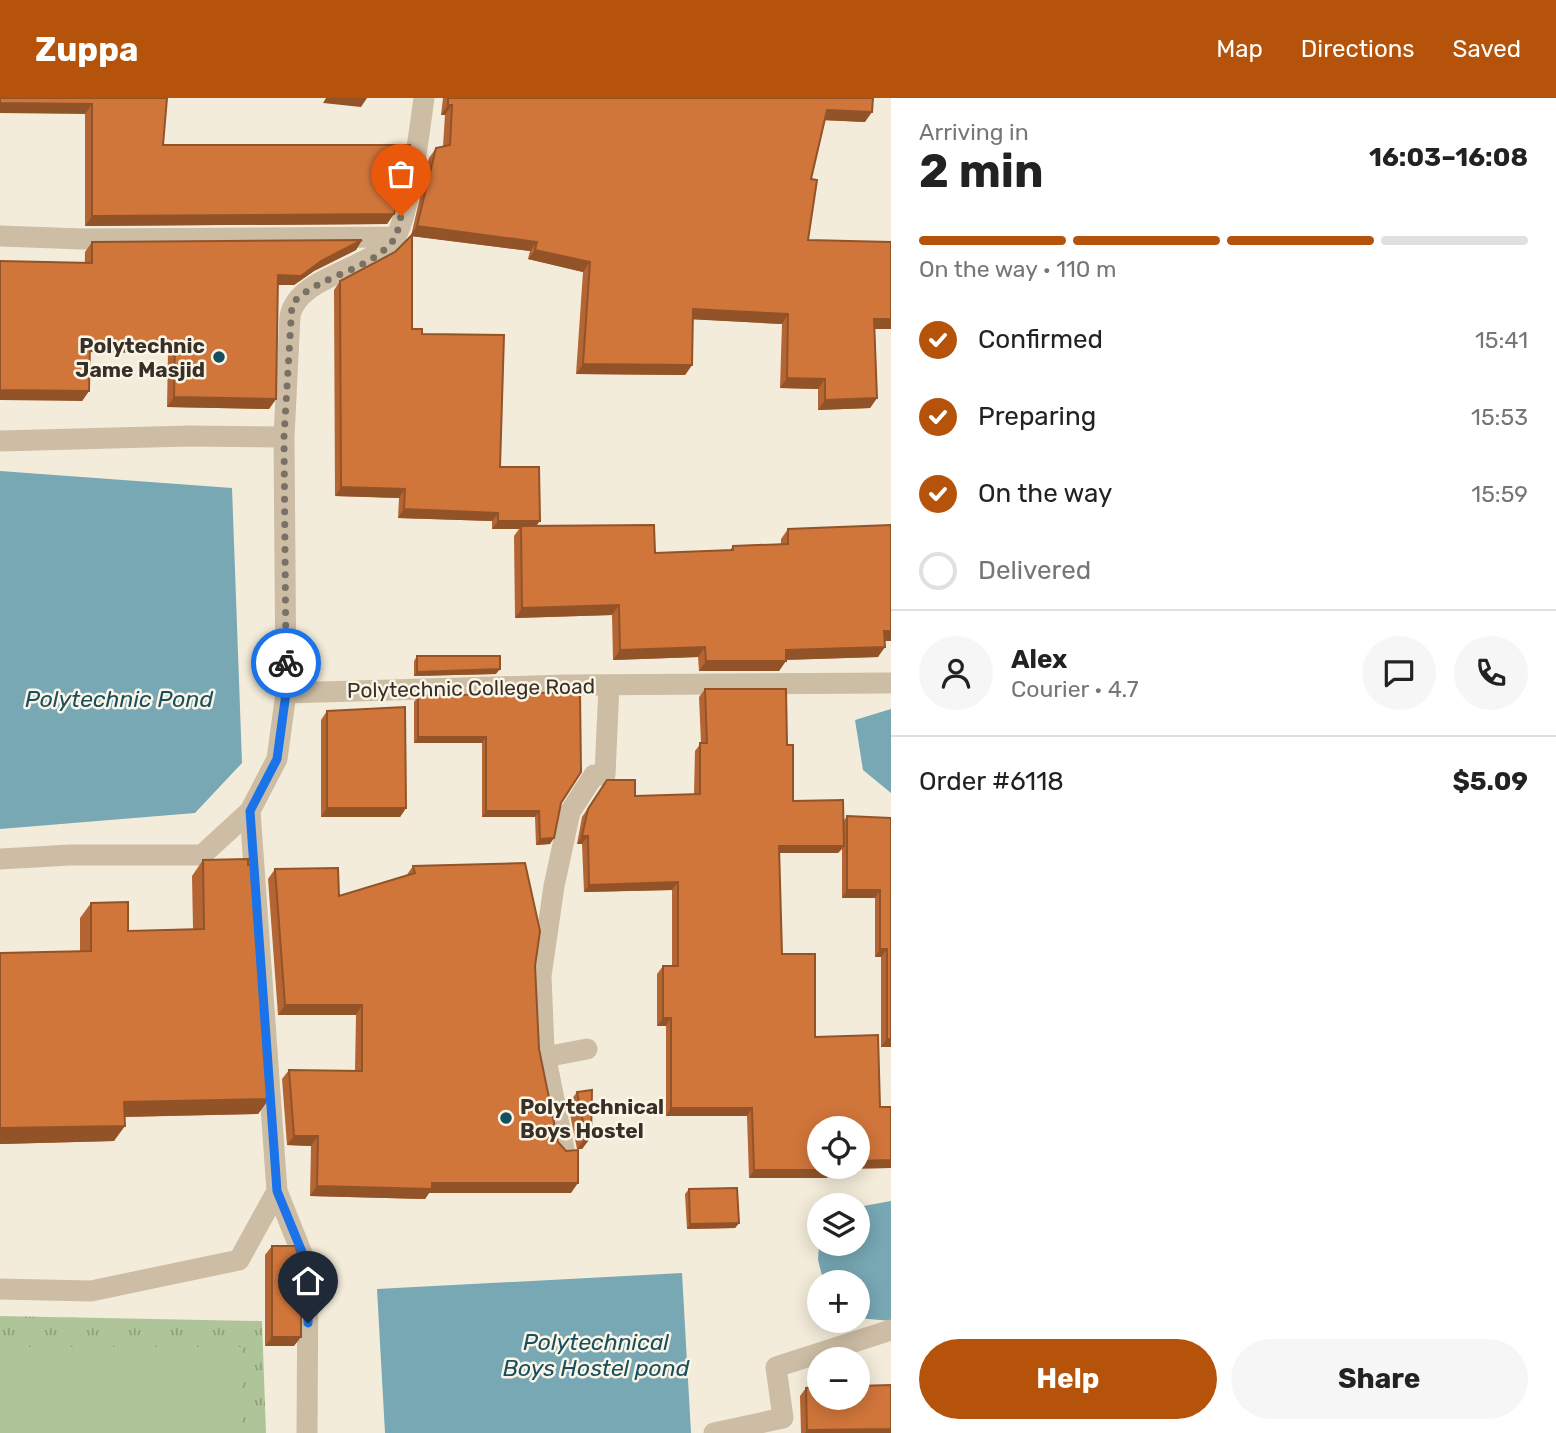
<!DOCTYPE html>
<meta charset="utf-8">
<style>
body{margin:0;font-family:Rubik,sans-serif;background:#f6f6f6;color:#222;height:100vh;display:flex;flex-direction:column;font-size:26px;white-space:nowrap}
*{box-sizing:border-box;margin:0}
p{font-size:23px;color:#767676}
.icon{flex:none;width:38px;height:38px;fill:none;stroke:currentColor;stroke-width:2;stroke-linecap:round;stroke-linejoin:round}
.map{position:relative;flex:1;overflow:hidden}
.details{display:flex;flex-direction:column;background:#fff;width:665px}
.details>*{flex:none}
.controls{position:absolute;left:807px;top:1018px;display:grid;gap:14px}
.controls a{display:grid;place-items:center;width:63px;height:63px;border-radius:50%;background:#fff;box-shadow:0 4px 18px #0003;font-size:35px}
.pin{position:absolute;display:grid;place-items:center;width:60px;height:60px;color:#fff;margin:-72px -30px;border-radius:50% 50% 50% 0;rotate:-45deg;box-shadow:0 0 7px #0007}
.pin .icon{rotate:45deg}
.courier{position:absolute;display:grid;place-items:center;width:70px;height:70px;margin:-35px;border:5px solid #1a73e8;border-radius:50%;background:#fff;color:#222;box-shadow:0 2px 9px #0007}
.overview em{font-style:normal;font-weight:700}
.overview div{display:flex;flex-direction:column-reverse}
.overview{display:flex;align-items:center;justify-content:space-between;height:119px;padding:0 28px}
h1{font-size:46px;font-weight:700;line-height:52px}
.bar{display:grid;grid-template-columns:repeat(4,1fr);gap:10px 7px;align-content:center;height:84px;padding:0 28px}
.bar i{height:9px;border-radius:5px;background:#e0e0e0}
.bar .selected{background:#b45309}
.bar p{grid-column:span 4}
.line{display:flex;align-items:center;gap:18px;padding:0 28px;border-top:2px solid #e0e0e0}
.line div{flex:1}
.round{display:grid;place-items:center;flex:none;width:74px;height:74px;border-radius:37px;background:#f6f6f6}
ol{padding:0 28px;list-style:none}
li{display:flex;align-items:center;gap:21px;height:77px}
li p{margin-inline-start:auto}
li .icon{padding:7px;border-radius:50%;background:#b45309;color:#fff;stroke-width:4}
li:last-child{color:#767676}
li i{width:38px;height:38px;border:4px solid #e0e0e0;border-radius:50%}
.cta{display:flex;gap:14px;margin-top:auto;padding:14px 28px}
.cta a{flex:1;height:80px;border-radius:42px;background:#b45309;color:#fff;font-size:28px;font-weight:700;line-height:80px;text-align:center}
.cta a+a{background:#f6f6f6;color:#222}
header{display:flex;align-items:center;gap:42px;box-sizing:border-box;height:98px;padding:0 35px;background:#b45309;color:#fff}
header strong{font-size:33px}
nav{display:flex;gap:38px;margin-inline-start:auto;font-size:24px}
main{display:flex;flex:1;min-height:0}
.map>svg:first-child{display:block}
.grass{fill:url(#grass-tufts)}
.green{fill:#afc599}
.water{fill:#77a8b4}
.lines{fill:none;stroke-linecap:round;stroke-linejoin:round}
.minor{stroke:#cdbda5;stroke-width:21}
.wall{fill:#b46533}
.shaded-wall{fill:#925329}
.building{fill:#d1763b;stroke:#925329;stroke-width:2}
.done{stroke:#7a7166;stroke-width:7;stroke-dasharray:0 12.6}
.route{stroke:#1a73e8;stroke-width:9}
.poi-dot{fill:#184f5e;stroke:#fbf5e7;stroke-width:2.5}
.labels{text-anchor:middle;dominant-baseline:central;stroke-width:5;stroke-linejoin:round;paint-order:stroke}
.poi-label{font-size:21px;font-weight:bold;fill:#382f27;stroke:#fbf5e7;text-anchor:end}
.street-label{font-size:21px;fill:#382f27;stroke:#fbf5e7}
.water-label{font-size:23px;font-style:italic;fill:#184f5e;stroke:#fbf5e7}
</style>
<header>
<strong>Zuppa</strong>
<nav><a>Map</a><a>Directions</a><a>Saved</a></nav>
</header>
<main>
<div class="map">
<svg width="891" height="1335" viewBox="0 0 891 1335">
<defs>
<pattern id="grass-tufts" width="24" height="20" patternUnits="userSpaceOnUse" patternTransform="scale(1.75)"><rect width="24" height="20" fill="#afc599"/><path d="M3 7l-1-3M5 7V3M7 7l1-3M15 17l-1-3M17 17v-4M19 17l1-3" fill="none" stroke="#8fa07d"/></pattern>
</defs>
<rect width="100%" height="100%" fill="#f4ecda"/>
<path class="grass" d="M 0,1218 L 262,1223 L 266,1335 L 0,1335 Z"/>
<path class="green" d="M 0,1249 L 241,1249 L 241,1335 L 0,1335 Z"/>
<path class="water" d="M 0,373 L 232,390 L 242,665 L 195,715 L 0,731 Z
M 891,611 L 891,695 L 863,672 L 855,622 Z
M 891,1103 L 891,1223 L 858,1220 L 858,1185 L 824,1185 L 818,1162 L 819,1146 L 858,1146 L 858,1109 Z
M 682,1175 L 691,1335 L 385,1335 L 377,1191 Z"/>
<g class="lines">
<path class="minor" d="M 0,138 L 83,141 L 395,139
M 0,343 L 189,338 L 284,339
M 286,595 L 566,587 L 891,585
M 0,761 L 70,757 L 202,757 L 250,713
M 545,959 L 587,951
M 564,1051 L 544,951 L 541,878 L 554,788 L 570,714 L 594,677 L 605,677 L 609,587
M 0,1191 L 91,1193 L 239,1162 L 277,1093
M 307,1335 L 308,1171 L 277,1093 L 250,713 L 277,661 L 286,595 L 284,339 L 290,218 C 298,178 368,173 394,141 C 409,122 420,28 424,0
M 714,1335 L 783,1320 L 776,1269 L 891,1232"/>
</g>
<path class="wall" d="M 0,0 L 167,0 L 163,47 L 394,116 L 387,126 L 85,128 L 85,16 Z
M 443,0 L 873,0 L 865,24 L 824,22 L 811,81 L 808,142 L 891,144 L 891,231 L 874,231 L 877,300 L 870,310 L 818,312 L 818,291 L 780,290 L 782,226 L 693,221 L 692,267 L 685,277 L 576,276 L 583,174 L 528,161 L 530,153 L 412,138 L 412,231 L 422,236 L 536,428 L 655,455 L 730,452 L 733,448 L 781,446 L 781,441 L 788,431 L 891,543 L 884,543 L 878,559 L 786,562 L 779,573 L 699,573 L 698,559 L 613,562 L 612,517 L 515,520 L 514,438 L 519,431 L 492,431 L 492,423 L 398,420 L 399,400 L 335,398 L 334,192 L 340,183 L 395,154 L 411,138 L 429,60 L 436,50 L 443,48 L 445,17 L 441,17 Z
M 362,142 L 356,152 L 314,173 L 294,187 L 277,187 L 276,301 L 269,311 L 167,309 L 168,255 L 90,254 L 89,293 L 82,303 L 85,154 L 92,144 Z
M 417,558 L 496,576 L 414,578 L 414,563 Z
M 705,591 L 787,647 L 793,703 L 843,724 L 847,718 L 891,720 L 891,949 L 881,949 L 881,859 L 875,859 L 875,800 L 842,800 L 842,751 L 838,755 L 779,755 L 782,856 L 815,939 L 880,1009 L 891,1070 L 833,1071 L 827,1080 L 749,1080 L 747,1018 L 666,1018 L 666,928 L 657,928 L 657,876 L 663,868 L 672,868 L 672,792 L 584,794 L 582,746 L 577,746 L 582,719 L 607,682 L 635,698 L 694,696 L 695,653 L 701,645 L 699,599 Z
M 580,594 L 561,705 L 550,746 L 536,747 L 535,719 L 482,719 L 482,645 L 414,645 L 414,604 L 418,598 Z
M 327,613 L 406,710 L 400,719 L 321,719 L 321,622 Z
M 203,762 L 269,1001 L 258,1016 L 125,1019 L 114,1043 L 0,1046 L 0,855 L 80,853 L 80,820 L 91,805 L 128,833 L 193,831 L 192,778 Z
M 413,768 L 535,868 L 539,951 L 558,1044 L 571,1095 L 429,1095 L 425,1101 L 310,1098 L 311,1048 L 287,1047 L 282,981 L 289,972 L 355,973 L 356,917 L 278,917 L 268,781 L 275,771 L 339,798 L 406,778 Z
M 577,994 L 591,1039 L 582,1051 L 577,1051 L 568,1006 Z
M 689,1091 L 739,1125 L 735,1130 L 687,1131 L 685,1096 Z
M 272,1148 L 294,1248 L 265,1248 L 265,1157 Z
M 806,1290 L 891,1335 L 801,1335 L 800,1298 Z"/>
<path class="shaded-wall" d="M 326,0 L 367,0 L 361,9 L 323,5 Z
M 0,5 L 92,6 L 85,16 L 0,15 Z
M 448,7 L 452,7 L 445,17 L 441,17 Z
M 827,12 L 872,14 L 865,24 L 820,22 Z
M 394,116 L 387,126 L 85,128 L 92,118 Z
M 417,128 L 537,144 L 530,153 L 410,138 Z
M 362,142 L 356,152 L 314,173 L 294,187 L 271,187 L 278,177 L 321,163 Z
M 535,152 L 590,164 L 583,174 L 528,161 Z
M 693,211 L 788,216 L 782,226 L 686,221 Z
M 874,221 L 891,221 L 891,231 L 867,231 Z
M 90,244 L 175,245 L 168,255 L 83,254 Z
M 583,266 L 692,267 L 685,277 L 576,276 Z
M 787,280 L 825,281 L 818,291 L 780,290 Z
M 0,292 L 89,293 L 82,303 L 0,302 Z
M 174,299 L 276,301 L 269,311 L 167,309 Z
M 877,300 L 870,310 L 818,312 L 825,302 Z
M 341,389 L 405,391 L 399,400 L 335,398 Z
M 404,411 L 498,415 L 492,423 L 398,420 Z
M 498,423 L 540,423 L 534,431 L 521,428 L 519,431 L 492,431 Z
M 619,507 L 612,517 L 515,520 L 522,510 Z
M 884,533 L 891,533 L 891,543 L 877,543 Z
M 705,549 L 698,559 L 613,562 L 620,552 Z
M 885,549 L 878,559 L 779,562 L 786,552 Z
M 706,563 L 786,563 L 779,573 L 699,573 Z
M 500,571 L 496,576 L 414,578 L 417,574 Z
M 418,639 L 486,639 L 482,645 L 414,645 Z
M 327,710 L 406,710 L 400,719 L 321,719 Z
M 486,713 L 539,713 L 535,719 L 482,719 Z
M 582,738 L 588,738 L 582,746 L 577,746 Z
M 554,740 L 550,746 L 536,747 L 540,741 Z
M 779,748 L 844,748 L 838,755 L 773,755 Z
M 678,784 L 672,792 L 584,794 L 589,787 Z
M 847,792 L 880,792 L 875,800 L 842,800 Z
M 880,851 L 887,851 L 881,859 L 875,859 Z
M 285,907 L 362,907 L 356,917 L 278,917 Z
M 663,920 L 671,920 L 666,928 L 657,928 Z
M 887,941 L 891,941 L 891,949 L 881,949 Z
M 269,1001 L 258,1016 L 114,1019 L 124,1004 Z
M 671,1010 L 752,1010 L 747,1018 L 666,1018 Z
M 125,1028 L 114,1043 L 0,1046 L 0,1030 Z
M 294,1038 L 318,1038 L 311,1048 L 287,1047 Z
M 586,1039 L 591,1039 L 582,1051 L 577,1051 Z
M 891,1062 L 891,1070 L 827,1071 L 828,1069 L 858,1069 L 858,1063 Z
M 754,1072 L 833,1072 L 827,1080 L 749,1080 Z
M 432,1085 L 578,1085 L 571,1095 L 429,1095 L 425,1101 L 310,1098 L 317,1088 Z
M 739,1125 L 735,1130 L 687,1131 L 690,1126 Z
M 272,1239 L 301,1239 L 294,1248 L 265,1248 Z
M 891,1331 L 891,1335 L 805,1335 L 807,1332 Z"/>
<path class="building" d="M 0,0 L 167,0 L 163,47 L 410,47 L 394,116 L 92,118 L 92,6 L 0,5 Z
M 448,0 L 873,0 L 872,14 L 827,12 L 811,81 L 817,82 L 808,142 L 891,144 L 891,221 L 874,221 L 877,300 L 825,302 L 825,281 L 787,280 L 788,216 L 693,211 L 692,267 L 583,266 L 590,164 L 535,152 L 537,144 L 417,128 L 436,50 L 450,47 L 452,7 L 448,7 Z
M 412,137 L 412,231 L 422,231 L 422,236 L 504,237 L 500,369 L 539,369 L 540,423 L 498,423 L 498,415 L 404,411 L 405,391 L 341,389 L 340,183 L 395,154 Z
M 362,142 L 321,163 L 301,178 L 278,177 L 276,301 L 174,299 L 175,245 L 90,244 L 89,293 L 0,292 L 0,163 L 92,165 L 92,144 Z
M 654,427 L 655,455 L 733,452 L 733,448 L 788,446 L 788,431 L 891,427 L 891,533 L 884,533 L 885,549 L 786,552 L 786,563 L 706,563 L 705,549 L 620,552 L 619,507 L 522,510 L 521,428 Z
M 417,558 L 500,558 L 500,571 L 417,574 Z
M 705,591 L 786,591 L 787,647 L 793,647 L 793,703 L 843,702 L 844,748 L 779,748 L 782,856 L 815,856 L 815,939 L 878,937 L 880,1009 L 891,1009 L 891,1062 L 858,1063 L 858,1031 L 819,1031 L 819,1069 L 833,1069 L 833,1072 L 754,1072 L 752,1010 L 671,1010 L 671,920 L 663,920 L 663,868 L 678,868 L 678,784 L 589,787 L 588,738 L 582,738 L 588,711 L 607,682 L 635,682 L 635,698 L 700,696 L 700,645 L 707,645 Z
M 580,594 L 581,674 L 561,705 L 554,740 L 540,741 L 539,713 L 486,713 L 486,639 L 418,639 L 418,598 Z
M 405,609 L 406,710 L 327,710 L 327,613 Z
M 847,718 L 891,720 L 891,941 L 887,941 L 887,851 L 880,851 L 880,792 L 847,792 Z
M 248,761 L 248,767 L 252,767 L 269,1001 L 124,1004 L 125,1028 L 0,1030 L 0,855 L 91,853 L 91,805 L 128,804 L 128,833 L 204,831 L 203,762 Z
M 525,765 L 540,833 L 535,868 L 539,951 L 558,1044 L 566,1053 L 578,1052 L 578,1085 L 432,1085 L 432,1091 L 317,1088 L 318,1038 L 294,1038 L 289,972 L 362,973 L 362,907 L 285,907 L 275,771 L 338,770 L 339,798 L 415,775 L 413,768 Z
M 592,992 L 591,1039 L 586,1039 L 577,994 Z
M 737,1090 L 739,1125 L 690,1126 L 689,1091 Z
M 272,1148 L 295,1148 L 301,1164 L 301,1239 L 272,1239 Z
M 891,1287 L 891,1331 L 807,1332 L 806,1290 L 819,1289 L 819,1300 L 858,1300 L 858,1288 Z"/>
<g class="lines">
<path class="done" d="M 286,565 L 284,339 L 292,206 C 319,176 371,174 395,140 C 398,134 399,125 401,118"/>
<path class="route" d="M 286,565 L 286,595 L 277,661 L 250,713 L 277,1093 L 309,1171 L 308,1225"/>
</g>
<g class="poi-dot">
<circle cx="219" cy="259" r="7"/>
<circle cx="506" cy="1020" r="7"/>
</g>
<g class="labels">
<g class="poi-label">
<text x="205" y="247">Polytechnic<tspan x="205" dy="24">Jame Masjid</tspan></text>
<text x="520" y="1008" text-anchor="start">Polytechnical<tspan x="520" dy="24">Boys Hostel</tspan></text>
</g>
<g class="street-label">
<text transform="translate(471 590) rotate(-1)">Polytechnic College Road</text>
</g>
<g class="water-label">
<text x="119" y="601">Polytechnic Pond</text>
<text x="596" y="1244">Polytechnical<tspan x="596" dy="26">Boys Hostel pond</tspan></text>
</g>
</g>
</svg>
<div class="controls">
<a><svg class="icon" aria-label="locate" viewBox="0 0 24 24"><circle cx="12" cy="12" r="6"/><path d="M12 2v4M12 18v4M2 12h4M18 12h4"/></svg></a>
<a><svg class="icon" aria-label="layers" viewBox="0 0 24 24"><path d="M12 4l9 5-9 5-9-5zM3 14l9 5 9-5"/></svg></a>
<a>+</a>
<a>−</a>
</div>
<div class="pin" style="left:401px;top:118px;background:#ea580c"><svg class="icon" aria-label="bag" viewBox="0 0 24 24"><path d="M5 8h14l-1 12H6zM9 8a3 3 0 0 1 6 0"/></svg></div>
<div class="pin" style="left:308px;top:1225px;background:#1f2937"><svg class="icon" aria-label="home" viewBox="0 0 24 24"><path d="M3 11l9-7 9 7M6 9v11h12V9"/></svg></div>
<div class="courier" style="left:286px;top:565px"><svg class="icon" aria-label="bike" viewBox="0 0 24 24"><circle cx="6" cy="16" r="4"/><circle cx="18" cy="16" r="4"/><path d="M6 16l4-8h5l3 8M10 8l3 8H6M13 5h3"/></svg></div>
</div>
<section class="details">
<div class="overview"><div><h1>2 min</h1><p>Arriving in</p></div><em>16:03–16:08</em></div>
<div class="bar"><i class="selected"></i><i class="selected"></i><i class="selected"></i><i></i><p>On the way · 110 m</p></div>
<ol>
<li><svg class="icon" aria-label="check" viewBox="0 0 24 24"><path d="M5 12l5 5 9-10"/></svg>Confirmed<p>15:41</p></li>
<li><svg class="icon" aria-label="check" viewBox="0 0 24 24"><path d="M5 12l5 5 9-10"/></svg>Preparing<p>15:53</p></li>
<li><svg class="icon" aria-label="check" viewBox="0 0 24 24"><path d="M5 12l5 5 9-10"/></svg>On the way<p>15:59</p></li>
<li><i></i>Delivered</li>
</ol>
<div class="line" style="height:126px"><a class="round"><svg class="icon" aria-label="person" viewBox="0 0 24 24"><circle cx="12" cy="8" r="4"/><path d="M4 21q1-7 8-7t8 7"/></svg></a><div><b>Alex</b><p>Courier · 4.7</p></div><a class="round"><svg class="icon" aria-label="chat" viewBox="0 0 24 24"><path d="M4 5h16v11H9l-5 4z"/></svg></a><a class="round"><svg class="icon" aria-label="phone" viewBox="0 0 24 24"><path d="M5 4h4l2 5-3 2q2 4 5 5l2-3 5 2v4C11 20 4 13 5 4z"/></svg></a></div>
<div class="line" style="height:91px"><div>Order #6118</div><b>$5.09</b></div>
<div class="cta"><a>Help</a><a>Share</a></div>
</section>
</main>
